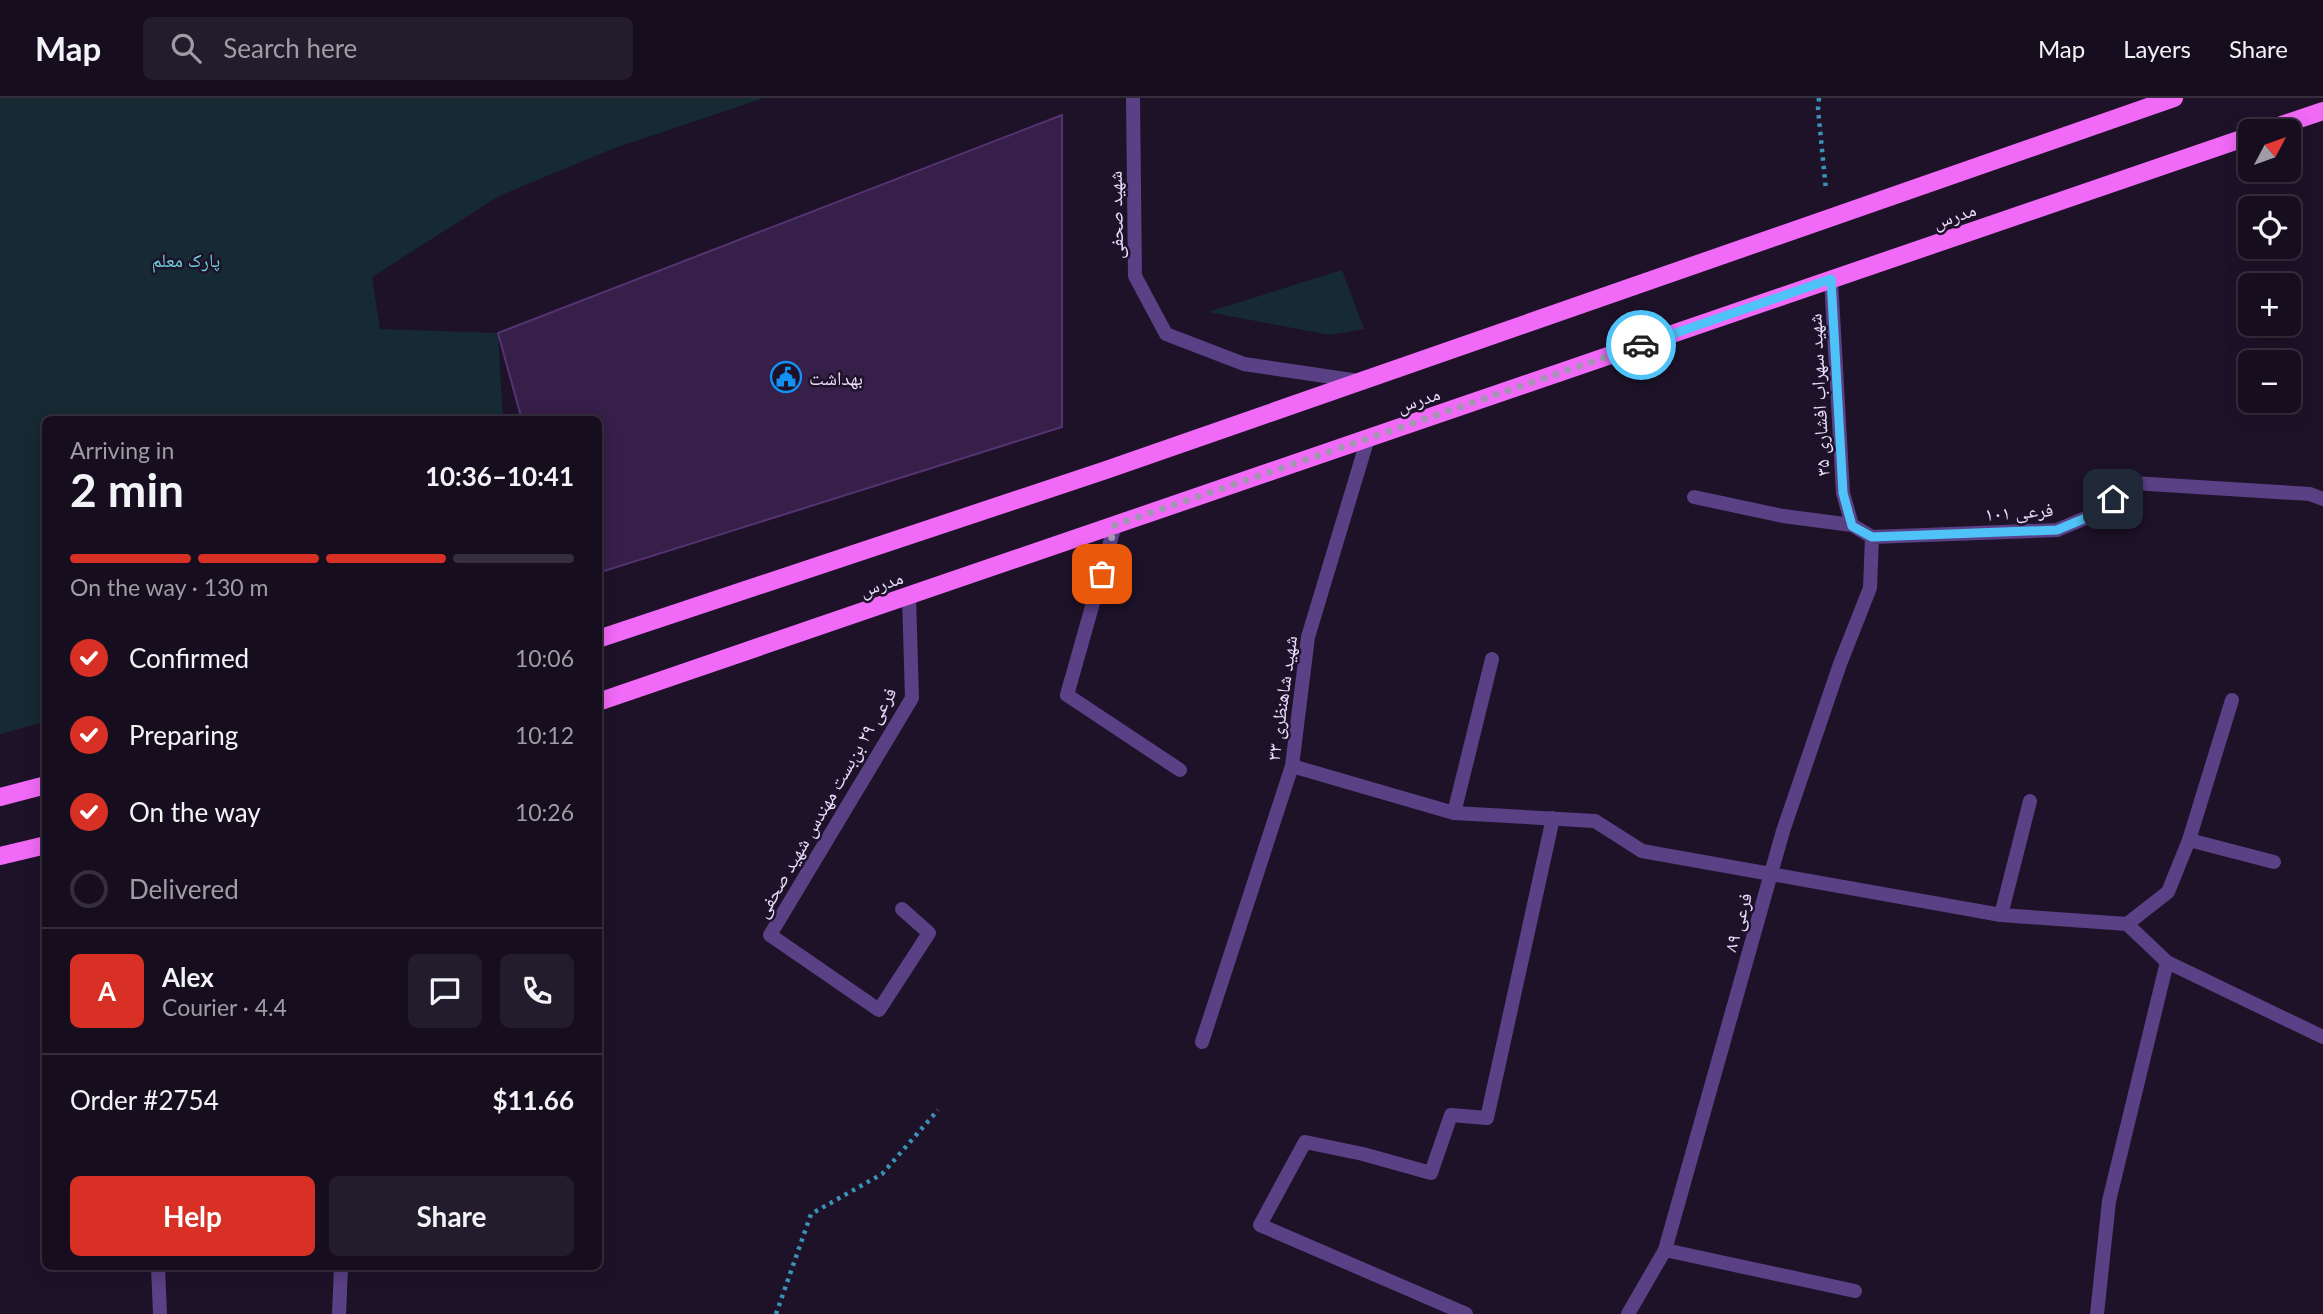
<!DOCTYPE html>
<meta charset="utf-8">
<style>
body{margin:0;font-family:Lato,"Noto Naskh Arabic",sans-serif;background:#231c2c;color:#f1f3f6;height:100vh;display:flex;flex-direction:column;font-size:26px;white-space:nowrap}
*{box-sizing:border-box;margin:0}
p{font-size:23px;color:#9e9ca4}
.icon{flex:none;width:38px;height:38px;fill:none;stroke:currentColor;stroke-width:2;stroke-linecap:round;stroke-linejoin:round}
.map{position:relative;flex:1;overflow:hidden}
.drawer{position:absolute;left:42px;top:318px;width:560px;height:854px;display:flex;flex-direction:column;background:#160e1f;border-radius:10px;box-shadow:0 4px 18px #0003,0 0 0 2px #352e3d}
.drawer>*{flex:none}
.needle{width:46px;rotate:49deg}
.tools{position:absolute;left:2238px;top:21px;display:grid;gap:14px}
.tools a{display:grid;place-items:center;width:63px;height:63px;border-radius:10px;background:#160e1f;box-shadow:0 4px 18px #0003,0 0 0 2px #352e3d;font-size:35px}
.pin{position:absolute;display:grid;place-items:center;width:60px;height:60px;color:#fff;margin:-30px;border-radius:14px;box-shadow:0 4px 10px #0006}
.courier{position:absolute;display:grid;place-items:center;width:70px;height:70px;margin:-35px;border:5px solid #4fc3f7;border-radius:50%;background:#fff;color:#222;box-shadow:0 2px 9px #0007}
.overview em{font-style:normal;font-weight:700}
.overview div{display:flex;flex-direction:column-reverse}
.overview{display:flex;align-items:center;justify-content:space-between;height:119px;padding:0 28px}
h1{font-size:46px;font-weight:700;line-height:52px}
.bar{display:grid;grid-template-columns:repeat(4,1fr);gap:10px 7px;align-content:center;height:84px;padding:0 28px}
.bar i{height:9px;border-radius:5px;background:#352e3d}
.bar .on{background:#d93025}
.bar p{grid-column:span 4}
.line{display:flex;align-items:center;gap:18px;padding:0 28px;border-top:2px solid #352e3d}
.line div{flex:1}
.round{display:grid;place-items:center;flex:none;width:74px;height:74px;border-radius:10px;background:#231c2c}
ol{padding:0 28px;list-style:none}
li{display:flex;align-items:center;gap:21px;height:77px}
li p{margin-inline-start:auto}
li .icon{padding:7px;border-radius:50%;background:#d93025;color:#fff;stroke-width:4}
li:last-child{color:#9e9ca4}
li i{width:38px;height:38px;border:4px solid #352e3d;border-radius:50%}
.action{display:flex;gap:14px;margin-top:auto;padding:14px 28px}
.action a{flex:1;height:80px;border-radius:10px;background:#d93025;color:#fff;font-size:28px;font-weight:700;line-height:80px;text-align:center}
.action a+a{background:#231c2c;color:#f1f3f6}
header{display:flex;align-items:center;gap:42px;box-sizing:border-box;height:98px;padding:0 35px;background:#160e1f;border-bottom:2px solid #352e3d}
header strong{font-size:33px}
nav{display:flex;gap:38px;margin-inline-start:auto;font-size:24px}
.search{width:490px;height:63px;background:#231c2c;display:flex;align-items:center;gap:18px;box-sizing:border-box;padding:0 24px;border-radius:10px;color:#9e9ca4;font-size:26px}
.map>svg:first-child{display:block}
.green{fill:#152a33}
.building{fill:#361f49;stroke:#553373;stroke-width:2}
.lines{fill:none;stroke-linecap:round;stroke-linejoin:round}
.path{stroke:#3893b5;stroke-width:4.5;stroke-dasharray:3.5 5;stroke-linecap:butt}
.minor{stroke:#5a4085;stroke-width:14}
.tertiary{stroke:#5a4085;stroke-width:14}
.primary{stroke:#f169f7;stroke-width:18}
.done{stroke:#a395b3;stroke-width:7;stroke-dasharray:0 12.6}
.route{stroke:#4fc3f7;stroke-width:9}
.labels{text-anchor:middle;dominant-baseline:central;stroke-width:5;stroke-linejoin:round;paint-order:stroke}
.street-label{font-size:19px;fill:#ebdcfd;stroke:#1e1229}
.park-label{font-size:19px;fill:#6bd1da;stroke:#1e1229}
.poi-label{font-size:19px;fill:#ebdcfd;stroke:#1e1229;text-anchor:start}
</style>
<header>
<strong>Map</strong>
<div class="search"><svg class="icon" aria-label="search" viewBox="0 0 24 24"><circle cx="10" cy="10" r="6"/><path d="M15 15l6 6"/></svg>Search here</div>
<nav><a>Map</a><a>Layers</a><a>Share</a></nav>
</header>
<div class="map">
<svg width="2323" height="1216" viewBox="0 0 2323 1216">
<rect width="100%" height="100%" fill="#1e1229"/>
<path class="green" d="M 0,0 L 764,0 L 612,51 L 499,98 L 372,179 L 380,231 L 498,235 L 503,322 L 46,322 L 45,624 L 0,636 Z
M 1342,172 L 1364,231 L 1330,237 L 1208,214 Z"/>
<path class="building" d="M 1062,17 L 1062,329 L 598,475 L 598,322 L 522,322 L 498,235 Z"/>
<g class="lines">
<path class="path" d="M 1819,0 L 1818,11 L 1826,92
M 776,1216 L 811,1116 L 882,1076 L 938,1012"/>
<path class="minor" d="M 1831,181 L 1843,395 L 1852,427 L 1872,439
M 1694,399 L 1783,418 L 1852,427
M 1115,427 L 1067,597 L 1180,672
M 1872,439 L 2057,432 L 2093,417 L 2133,385 L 2310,396 L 2323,401
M 1292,668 L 1454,715 L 1595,723 L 1642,753 L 2001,817 L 2127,826 L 2168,794 L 2189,742 L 2232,602
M 1454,715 L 1492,561
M 2189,742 L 2274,764
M 902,811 L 929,835 L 879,912 L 770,837 L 912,600 L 909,498
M 2001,817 L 2030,703
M 2127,826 L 2167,864 L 2323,939
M 1202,944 L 1292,668 L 1308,539 L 1368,340
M 1665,1152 L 1855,1193
M 158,1169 L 160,1216
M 339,1216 L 341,1169
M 1466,1216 L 1260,1127 L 1305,1044 L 1363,1056 L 1431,1075 L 1451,1017 L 1487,1020 L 1553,720
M 1628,1216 L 1665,1152 L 1783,733 L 1840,566 L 1870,490 L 1872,439
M 2097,1216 L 2109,1103 L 2167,864"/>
<path class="tertiary" d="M 1133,0 L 1135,178 L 1166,236 L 1244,266 L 1359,283"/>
<path class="primary" d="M 2264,33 L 2323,13
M 598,541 L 1106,372 L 2174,0
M 598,604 L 2250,38
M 0,699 L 46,687
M 0,758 L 46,747"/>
</g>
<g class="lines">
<path class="done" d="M 1102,476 L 1115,427 L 1641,247"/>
<path class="route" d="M 1641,247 L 1831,181 L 1843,395 L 1852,428 L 1872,439 L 2057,432 L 2093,417 L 2113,401"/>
</g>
<defs>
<g id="civic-ring" transform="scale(1.575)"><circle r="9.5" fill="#1e1229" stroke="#1391f2" stroke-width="1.5"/><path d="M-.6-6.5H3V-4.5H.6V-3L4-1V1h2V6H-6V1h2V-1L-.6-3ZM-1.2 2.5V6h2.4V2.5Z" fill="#1391f2"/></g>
</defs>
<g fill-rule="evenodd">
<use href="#civic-ring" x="786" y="279"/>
</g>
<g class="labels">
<g class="street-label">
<text transform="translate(1115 117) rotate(-91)">شهید صحفی</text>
<text transform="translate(1954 117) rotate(-19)">مدرس</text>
<text transform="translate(1818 297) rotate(-93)">۳۵ شهید سهراب افشاری</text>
<text transform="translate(1418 301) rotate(-19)">مدرس</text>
<text transform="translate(2019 413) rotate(-4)">فرعی ۱۰۱</text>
<text transform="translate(881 485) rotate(-19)">مدرس</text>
<text transform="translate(1281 600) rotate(-82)">۳۳ شهید شاهنظری</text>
<text transform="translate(825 704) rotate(-60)">فرعی ۲۹ بن‌بست مهندس شهید صحفی</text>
<text transform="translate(1737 824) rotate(-74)">فرعی ۸۹</text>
</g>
<g class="park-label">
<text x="186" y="161">پارک معلم</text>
</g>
<g class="poi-label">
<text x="809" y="279">بهداشت</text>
</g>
</g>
</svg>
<div class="tools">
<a><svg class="needle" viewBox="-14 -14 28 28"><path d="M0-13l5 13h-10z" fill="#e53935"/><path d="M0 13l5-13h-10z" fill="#9e9ca4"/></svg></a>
<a><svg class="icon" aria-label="locate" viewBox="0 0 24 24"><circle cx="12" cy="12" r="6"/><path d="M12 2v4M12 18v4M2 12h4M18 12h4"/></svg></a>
<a>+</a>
<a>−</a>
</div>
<div class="pin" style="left:1102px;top:476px;background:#ea580c"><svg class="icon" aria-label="bag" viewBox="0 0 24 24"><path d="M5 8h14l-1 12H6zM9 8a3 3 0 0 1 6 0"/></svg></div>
<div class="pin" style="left:2113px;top:401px;background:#1f2937"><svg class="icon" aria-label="home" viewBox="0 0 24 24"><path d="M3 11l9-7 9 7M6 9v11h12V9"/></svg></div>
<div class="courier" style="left:1641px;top:247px"><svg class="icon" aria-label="car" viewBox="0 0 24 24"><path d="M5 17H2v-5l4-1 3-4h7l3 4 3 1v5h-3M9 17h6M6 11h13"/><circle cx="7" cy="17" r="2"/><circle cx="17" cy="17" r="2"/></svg></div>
<section class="drawer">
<div class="overview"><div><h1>2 min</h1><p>Arriving in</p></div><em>10:36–10:41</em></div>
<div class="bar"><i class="on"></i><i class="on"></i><i class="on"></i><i></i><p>On the way · 130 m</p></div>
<ol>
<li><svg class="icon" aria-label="check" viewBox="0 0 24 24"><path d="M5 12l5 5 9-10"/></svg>Confirmed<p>10:06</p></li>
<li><svg class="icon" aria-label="check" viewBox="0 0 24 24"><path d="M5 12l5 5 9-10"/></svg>Preparing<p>10:12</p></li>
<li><svg class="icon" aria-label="check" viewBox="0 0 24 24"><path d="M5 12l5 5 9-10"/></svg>On the way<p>10:26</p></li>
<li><i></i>Delivered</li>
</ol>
<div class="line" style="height:126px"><b class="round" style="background:#d93025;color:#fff">A</b><div><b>Alex</b><p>Courier · 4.4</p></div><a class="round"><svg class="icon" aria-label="chat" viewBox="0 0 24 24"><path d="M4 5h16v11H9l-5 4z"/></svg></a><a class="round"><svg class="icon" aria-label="phone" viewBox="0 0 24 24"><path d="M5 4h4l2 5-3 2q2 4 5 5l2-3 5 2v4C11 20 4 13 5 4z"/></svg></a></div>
<div class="line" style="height:91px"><div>Order #2754</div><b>$11.66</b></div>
<div class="action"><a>Help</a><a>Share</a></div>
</section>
</div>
